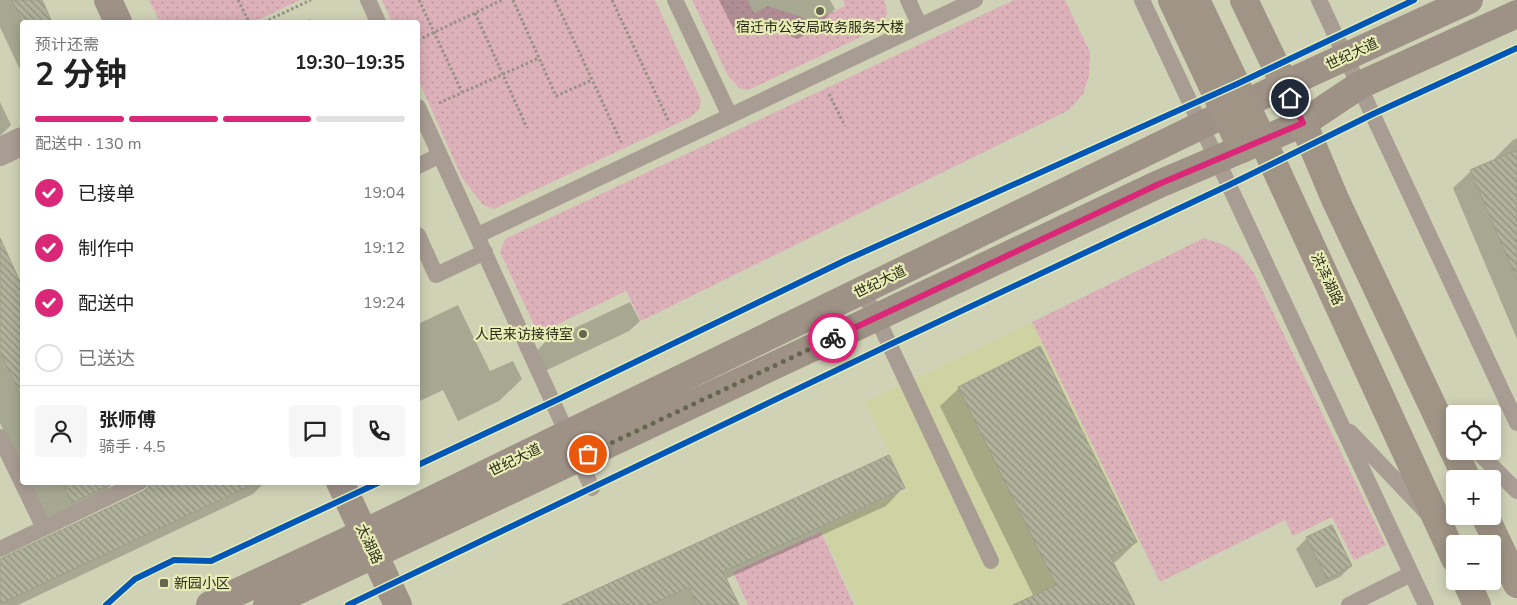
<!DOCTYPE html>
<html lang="zh">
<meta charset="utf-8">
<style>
body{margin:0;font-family:"Nunito Sans","Noto Sans SC",sans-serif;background:#f6f6f6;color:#222;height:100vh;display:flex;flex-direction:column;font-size:19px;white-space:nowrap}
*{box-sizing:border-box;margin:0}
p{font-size:16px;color:#767676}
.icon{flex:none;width:28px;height:28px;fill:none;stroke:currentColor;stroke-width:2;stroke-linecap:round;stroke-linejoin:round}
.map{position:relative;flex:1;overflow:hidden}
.details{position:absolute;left:20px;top:20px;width:400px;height:465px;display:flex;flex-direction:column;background:#fff;border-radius:5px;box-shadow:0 2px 12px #0003}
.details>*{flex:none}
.buttons{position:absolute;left:1446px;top:405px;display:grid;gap:10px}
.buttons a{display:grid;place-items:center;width:55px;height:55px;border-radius:5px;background:#fff;box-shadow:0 2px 12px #0003;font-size:25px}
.pin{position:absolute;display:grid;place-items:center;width:42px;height:42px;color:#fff;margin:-21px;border:2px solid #fff;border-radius:50%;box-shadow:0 1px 5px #0007}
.courier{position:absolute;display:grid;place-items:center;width:50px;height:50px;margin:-25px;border:4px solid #db2777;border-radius:50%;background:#fff;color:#222;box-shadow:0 1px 6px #0007}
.head em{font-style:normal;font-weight:700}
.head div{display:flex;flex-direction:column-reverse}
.head{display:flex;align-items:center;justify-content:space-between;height:85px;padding:0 15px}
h1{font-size:32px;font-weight:700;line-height:38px}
.bar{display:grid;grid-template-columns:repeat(4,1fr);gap:8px 5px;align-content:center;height:60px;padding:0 15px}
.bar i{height:6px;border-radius:4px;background:#e0e0e0}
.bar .selected{background:#db2777}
.bar p{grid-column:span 4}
.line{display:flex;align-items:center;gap:12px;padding:0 15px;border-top:1px solid #e0e0e0}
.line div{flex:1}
.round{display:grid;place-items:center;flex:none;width:52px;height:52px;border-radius:5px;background:#f6f6f6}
ol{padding:0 15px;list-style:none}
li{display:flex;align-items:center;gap:15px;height:55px}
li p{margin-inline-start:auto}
li .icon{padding:5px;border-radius:50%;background:#db2777;color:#fff;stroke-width:4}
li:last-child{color:#767676}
li i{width:28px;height:28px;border:2px solid #e0e0e0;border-radius:50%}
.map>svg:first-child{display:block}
.built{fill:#cfd3a4}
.garden{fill:url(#garden-dots)}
.shadow{fill:#0003}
.building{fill:url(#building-back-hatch);stroke:#9d9f88}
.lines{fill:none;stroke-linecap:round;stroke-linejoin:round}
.path{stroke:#989286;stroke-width:3;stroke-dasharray:2.5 2.5;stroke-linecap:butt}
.lane{stroke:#a89d93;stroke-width:16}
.street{stroke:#a89d93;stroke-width:28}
.secondary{stroke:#9e9186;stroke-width:28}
.primary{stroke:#9f9485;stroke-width:28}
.cycleway-casing{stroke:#e8ecb6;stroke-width:9}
.cycleway{stroke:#0057b8;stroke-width:6}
.done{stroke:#65664f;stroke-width:5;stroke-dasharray:0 9}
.route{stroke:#db2777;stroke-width:6}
.poi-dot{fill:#65664f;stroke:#e8ecb6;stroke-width:2}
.labels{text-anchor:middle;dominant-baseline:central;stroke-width:4.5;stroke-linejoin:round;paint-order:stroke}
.poi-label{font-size:14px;fill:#2b2c18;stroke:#e8ecb6}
.street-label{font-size:14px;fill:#2b2c18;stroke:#e8ecb6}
</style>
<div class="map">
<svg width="1517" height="605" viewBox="0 0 1517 605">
<defs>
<pattern id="garden-dots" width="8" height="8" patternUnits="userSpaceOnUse" patternTransform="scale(1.25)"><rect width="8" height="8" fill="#dcb1b9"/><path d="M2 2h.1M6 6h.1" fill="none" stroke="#bd989e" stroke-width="1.8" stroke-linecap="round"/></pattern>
<pattern id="building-back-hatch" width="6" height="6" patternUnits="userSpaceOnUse" patternTransform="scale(1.25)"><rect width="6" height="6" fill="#b1b29c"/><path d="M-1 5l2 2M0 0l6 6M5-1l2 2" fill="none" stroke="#90917e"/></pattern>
</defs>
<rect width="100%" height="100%" fill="#d0d2b6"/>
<path class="built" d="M 1032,322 L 1140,543 L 1053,586 L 1062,605 L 857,605 L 821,529 L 907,490 L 865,402 Z"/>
<path class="garden" d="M 149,0 L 300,0 L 254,22 L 160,22 Z
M 382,0 L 655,0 L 701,100 L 699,109 L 691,117 L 494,209 L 483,205 L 462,178 L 418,79 L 418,22 L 392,22 Z
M 692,0 L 748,0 L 754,13 L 768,6 L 813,21 L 845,6 L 843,0 L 884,0 C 889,12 888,17 880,28 L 748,90 L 739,88 L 728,76 Z
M 1014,0 L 1065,0 L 1090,52 L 1089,76 L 1083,94 L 1069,110 L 641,321 L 626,291 L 548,329 L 537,331 L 500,252 L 505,239 Z
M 1204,238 L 1222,244 L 1239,254 L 1254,273 L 1386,545 L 1354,560 L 1332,517 L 1293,536 L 1285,520 L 1160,582 L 1032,322 Z
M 821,532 L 854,605 L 748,605 L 733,572 Z"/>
<path class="shadow" d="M 0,0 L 40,0 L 51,22 L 22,22 L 22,74 L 0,27 Z
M 719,0 L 830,0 L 835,9 L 811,32 L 797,39 L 764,25 L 755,29 L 751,22 L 734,30 Z
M 310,19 L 312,22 L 302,22 Z
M 0,102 L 11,125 L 0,136 Z
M 1517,138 L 1517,339 L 1453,188 L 1471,171 L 1496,160 L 1495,158 L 1513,140 Z
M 0,241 L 22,289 L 22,471 L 0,423 Z
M 630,302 L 640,321 L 629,331 L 543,372 L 535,353 L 545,342 Z
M 458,305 L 490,371 L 513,361 L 522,379 L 499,401 L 458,421 L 443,390 L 418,402 L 418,324 Z
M 959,388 L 1136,542 L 1117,561 L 1112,563 L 1133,605 L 1016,605 L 1034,597 L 940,406 Z
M 28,482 L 114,482 L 91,506 L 49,526 Z
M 163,482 L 265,482 L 253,494 L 18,605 L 0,605 L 0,559 Z
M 903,488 L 886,506 L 726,579 L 738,605 L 565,605 Z
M 1307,538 L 1351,566 L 1340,577 L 1316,588 L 1296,549 Z"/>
<path class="building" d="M 12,0 L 42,0 L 52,22 L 22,22 Z
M 1517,150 L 1517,280 L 1470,170 Z
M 0,238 L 22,286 L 22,399 L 0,351 Z
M 1040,346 L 1137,542 L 1110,556 L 1135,605 L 1013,605 L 1056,585 L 958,387 Z
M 889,455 L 905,488 L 723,572 L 739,605 L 697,605 L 689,587 L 650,605 L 562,605 Z
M 62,482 L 116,482 L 72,503 Z
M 150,482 L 258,482 L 0,604 L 0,559 L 144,491 L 148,487 Z
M 1332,525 L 1352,566 L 1327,579 L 1306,537 Z"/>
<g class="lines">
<path class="path" d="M 238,0 L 249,22
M 419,0 L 462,92
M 513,0 L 556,96 L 592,80
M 555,0 L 621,142
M 612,0 L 669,122
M 475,13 L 527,128
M 264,22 L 311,0
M 418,40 L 502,0
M 829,94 L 845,126
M 439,103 L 539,58"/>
<path class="lane" d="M 368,0 L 378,22
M 675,0 L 730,116
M 908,0 L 920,26
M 1142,0 L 1426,605
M 1319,0 L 1517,423
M 418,107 L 592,488
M 418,166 L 440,155
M 418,235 L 436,275 L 485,252
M 478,235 L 975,0
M 862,291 L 877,318 L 991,561
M 1350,432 L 1426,512
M 0,437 L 44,528
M 1477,451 L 1517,491
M 0,549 L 140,482
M 1349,605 L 1411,574"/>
<path class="street" d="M 0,152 L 22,141"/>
<path class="secondary" d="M 108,0 L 118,22
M 340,482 L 398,605
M 210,605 L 364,533 L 1284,85 L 1469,0
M 267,605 L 1159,184 L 1303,123 L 1360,85 L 1517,14"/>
<path class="primary" d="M 1172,0 L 1242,149
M 1196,0 L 1263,141 L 1455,559
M 1244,0 L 1303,123 L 1335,199 L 1467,479
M 1485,516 L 1517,584
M 1466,581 L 1477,605"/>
<g class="cycleway-casing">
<path id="cycleway" d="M 418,465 L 561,398 L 846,260 L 1237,84 L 1414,0
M 106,605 L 135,579 L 174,560 L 211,561 L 380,482
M 348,605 L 889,345 L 1229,185 L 1373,114 L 1517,48"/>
</g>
<use href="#cycleway" class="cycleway"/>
</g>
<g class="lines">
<path class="done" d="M 588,454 L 833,338"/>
<path class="route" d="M 833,338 L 1159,184 L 1303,123 L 1290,98"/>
</g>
<g class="poi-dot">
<circle cx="820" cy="11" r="5"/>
<circle cx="583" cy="334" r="5"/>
<rect x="159" y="578" width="10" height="10" rx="2.5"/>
</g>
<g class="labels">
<g class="poi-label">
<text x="820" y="27">宿迁市公安局政务服务大楼</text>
<text x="573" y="334" text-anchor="end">人民来访接待室</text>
<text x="174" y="583" text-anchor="start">新园小区</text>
</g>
<g class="street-label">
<text transform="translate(1352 54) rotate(-25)">世纪大道</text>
<text transform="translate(1327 279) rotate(65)">洪泽湖路</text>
<text transform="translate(880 282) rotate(-26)">世纪大道</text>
<text transform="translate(515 460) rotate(-26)">世纪大道</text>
<text transform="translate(369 544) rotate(65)">太湖路</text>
</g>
</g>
</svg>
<div class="buttons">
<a><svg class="icon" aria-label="locate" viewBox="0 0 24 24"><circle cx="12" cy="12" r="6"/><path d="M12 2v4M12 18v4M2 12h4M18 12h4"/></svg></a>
<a>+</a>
<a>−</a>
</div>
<div class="pin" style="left:588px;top:454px;background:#ea580c"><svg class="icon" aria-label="bag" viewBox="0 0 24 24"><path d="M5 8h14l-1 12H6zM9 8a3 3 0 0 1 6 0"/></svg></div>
<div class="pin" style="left:1290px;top:98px;background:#1f2937"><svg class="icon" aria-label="home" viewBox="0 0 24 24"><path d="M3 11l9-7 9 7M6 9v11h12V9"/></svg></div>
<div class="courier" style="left:833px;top:338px"><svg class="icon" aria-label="bike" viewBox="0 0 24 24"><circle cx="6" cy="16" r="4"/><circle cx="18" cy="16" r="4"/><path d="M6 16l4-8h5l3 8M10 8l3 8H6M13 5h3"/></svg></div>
<section class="details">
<div class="head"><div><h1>2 分钟</h1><p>预计还需</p></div><em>19:30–19:35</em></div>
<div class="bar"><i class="selected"></i><i class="selected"></i><i class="selected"></i><i></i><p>配送中 · 130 m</p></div>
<ol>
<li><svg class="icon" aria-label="check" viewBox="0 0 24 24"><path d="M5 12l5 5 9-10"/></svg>已接单<p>19:04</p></li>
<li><svg class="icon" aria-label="check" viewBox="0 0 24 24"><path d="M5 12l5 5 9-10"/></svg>制作中<p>19:12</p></li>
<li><svg class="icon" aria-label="check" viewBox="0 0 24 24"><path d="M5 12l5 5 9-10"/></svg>配送中<p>19:24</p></li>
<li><i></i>已送达</li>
</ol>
<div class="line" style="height:90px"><a class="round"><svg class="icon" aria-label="person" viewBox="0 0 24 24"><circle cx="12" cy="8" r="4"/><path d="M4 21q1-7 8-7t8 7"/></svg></a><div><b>张师傅</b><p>骑手 · 4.5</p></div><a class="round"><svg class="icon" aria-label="chat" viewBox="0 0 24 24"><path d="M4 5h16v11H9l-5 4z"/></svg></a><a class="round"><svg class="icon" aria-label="phone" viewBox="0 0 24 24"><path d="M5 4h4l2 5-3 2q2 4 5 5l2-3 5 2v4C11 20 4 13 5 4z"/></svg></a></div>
</section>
</div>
